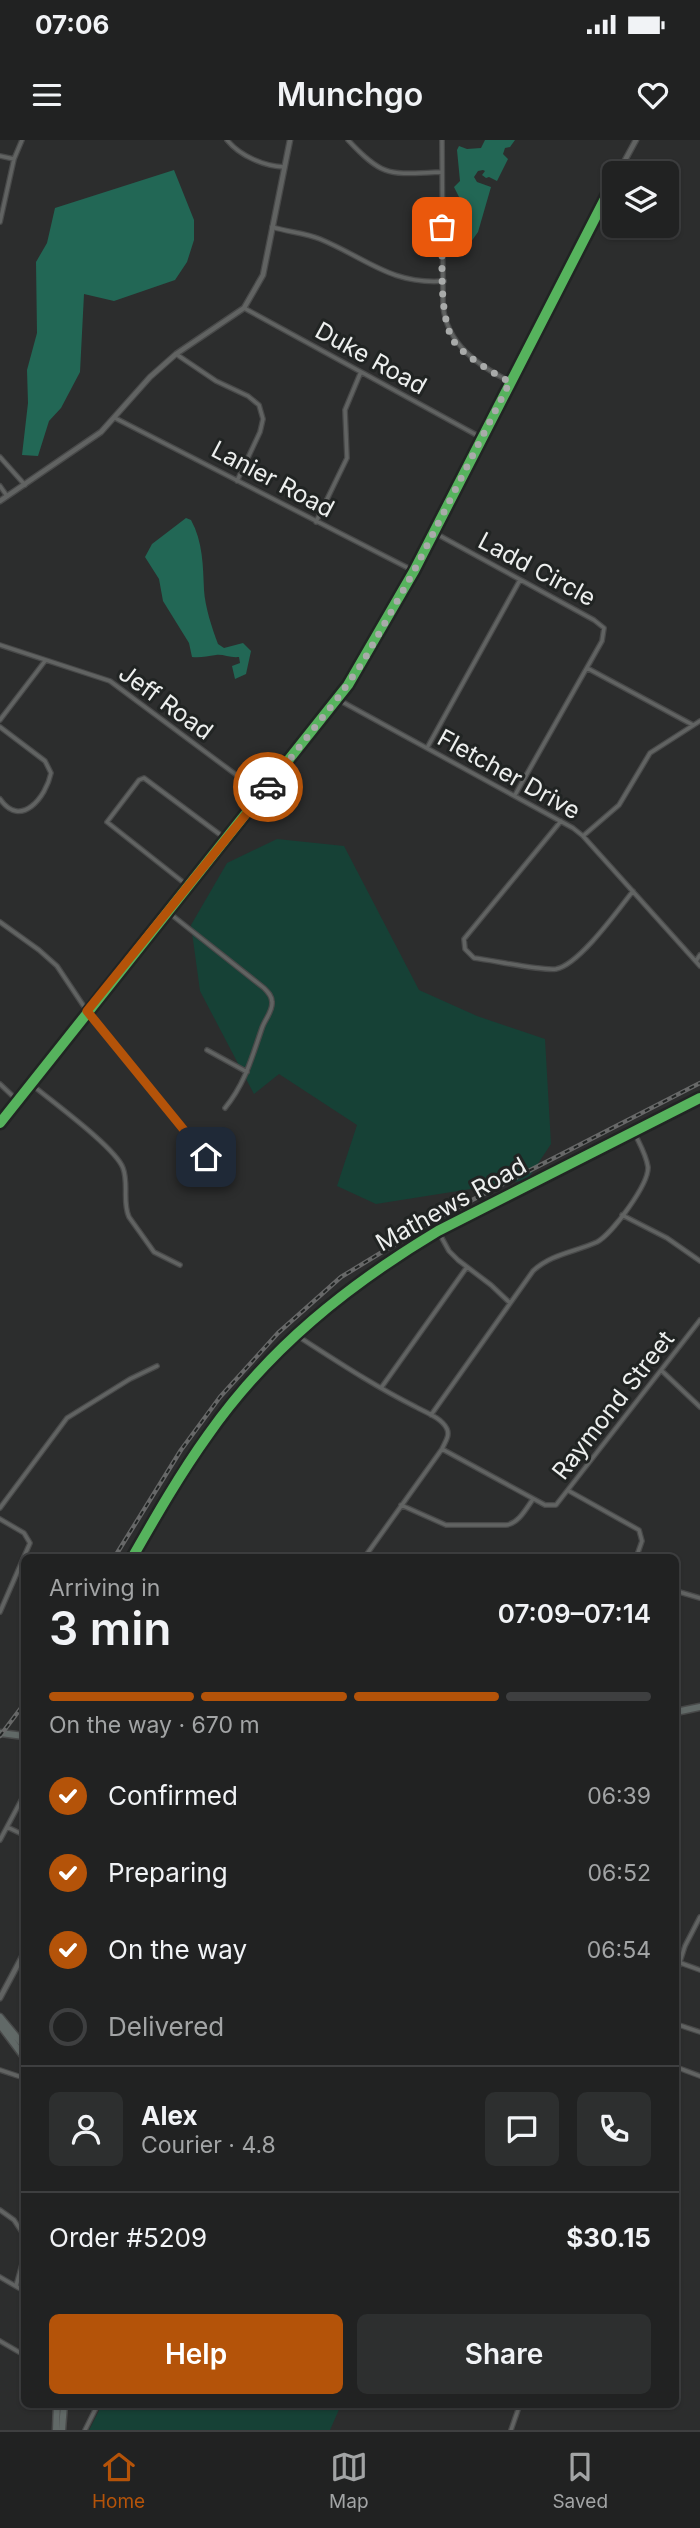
<!DOCTYPE html>
<meta charset="utf-8">
<style>
body{margin:0;font-family:Inter,sans-serif;background:#2d2f2f;color:#f1f3f6;height:100vh;display:flex;flex-direction:column;font-size:26px;white-space:nowrap}
*{box-sizing:border-box;margin:0}
p{font-size:23px;color:#a2a4a5}
.icon{flex:none;width:38px;height:38px;fill:none;stroke:currentColor;stroke-width:2;stroke-linecap:round;stroke-linejoin:round}
.map{position:relative;flex:1;overflow:hidden}
.side{position:absolute;left:21px;top:1414px;width:658px;height:854px;display:flex;flex-direction:column;background:#212222;border-radius:10px;box-shadow:0 2px 5px #0004,0 0 0 2px #3e3f40}
.side>*{flex:none}
.tools{position:absolute;left:602px;top:21px;display:grid;gap:14px}
.tools a{display:grid;place-items:center;width:77px;height:77px;border-radius:10px;background:#212222;box-shadow:0 2px 5px #0004,0 0 0 2px #3e3f40;font-size:35px}
.pin{position:absolute;display:grid;place-items:center;width:60px;height:60px;color:#fff;margin:-30px;border-radius:14px;box-shadow:0 4px 10px #0006}
.courier{position:absolute;display:grid;place-items:center;width:70px;height:70px;margin:-35px;border:5px solid #b45309;border-radius:50%;background:#fff;color:#222;box-shadow:0 2px 9px #0007}
.summary em{font-style:normal;font-weight:600}
.summary div{display:flex;flex-direction:column-reverse}
.summary{display:flex;align-items:center;justify-content:space-between;height:119px;padding:0 28px}
h1{font-size:46px;font-weight:600;line-height:52px}
.bar{display:grid;grid-template-columns:repeat(4,1fr);gap:10px 7px;align-content:center;height:84px;padding:0 28px}
.bar i{height:9px;border-radius:5px;background:#3e3f40}
.bar .current{background:#b45309}
.bar p{grid-column:span 4}
.line{display:flex;align-items:center;gap:18px;padding:0 28px;border-top:2px solid #3e3f40}
.line div{flex:1}
.round{display:grid;place-items:center;flex:none;width:74px;height:74px;border-radius:10px;background:#2d2f2f}
ol{padding:0 28px;list-style:none}
li{display:flex;align-items:center;gap:21px;height:77px}
li p{margin-inline-start:auto}
li .icon{padding:7px;border-radius:50%;background:#b45309;color:#fff;stroke-width:4}
li:last-child{color:#a2a4a5}
li i{width:38px;height:38px;border:4px solid #3e3f40;border-radius:50%}
.action{display:flex;gap:14px;margin-top:auto;padding:14px 28px}
.action a{flex:1;height:80px;border-radius:10px;background:#b45309;color:#fff;font-size:28px;font-weight:600;line-height:80px;text-align:center}
.action a+a{background:#2d2f2f;color:#f1f3f6}
.status{display:flex;justify-content:space-between;align-items:center;height:49px;padding:0 35px;background:#212222;direction:ltr}
.status svg{height:19px;fill:currentColor}
header{display:flex;justify-content:space-between;align-items:center;height:91px;padding:0 28px;background:#212222;font-size:32px;font-weight:600}
.tabs{display:flex;justify-content:space-around;align-items:center;height:98px;border-top:2px solid #3e3f40;background:#212222;font-size:19px;color:#a2a4a5}
.tabs a{display:grid;justify-items:center;gap:4px}
.tabs .current{color:#b45309}
.map>svg:first-child{display:block}
.green{fill:#164136}
.water{fill:#226755}
.lines{fill:none;stroke-linecap:round;stroke-linejoin:round}
.minor-casing{stroke:#484949;stroke-width:6}
.tertiary-casing{stroke:#484949;stroke-width:7}
.primary-casing{stroke:#484949;stroke-width:9}
.minor{stroke:#616362;stroke-width:3.5}
.tertiary{stroke:#616362;stroke-width:4.5}
.primary{stroke:#616967;stroke-width:6}
.rail-casing{stroke:#676868;stroke-width:4.5}
.rail{stroke:#212423;stroke-width:2;stroke-dasharray:5;stroke-linecap:butt}
.cycleway-casing{stroke:#212423;stroke-width:15}
.cycleway{stroke:#56b35d;stroke-width:10}
.done{stroke:#a9abaa;stroke-width:7;stroke-dasharray:0 12.6}
.route{stroke:#b45309;stroke-width:9}
.labels{text-anchor:middle;dominant-baseline:central;stroke-width:6;stroke-linejoin:round;paint-order:stroke}
.street-label{font-size:24px;fill:#edefee;stroke:#212423}
</style>
<div class="status"><b>07:06</b><svg viewBox="0 0 49 12"><path d="M0 12V9h3v3zM5 12V6h3v6zM10 12V3h3v9zM15 12V0h3v12zM26 1h20v11H26zM47 4h2v5h-2z"/></svg></div>
<header><svg class="icon" aria-label="menu" viewBox="0 0 24 24"><path d="M4 6h16M4 12h16M4 18h16"/></svg>Munchgo<svg class="icon" aria-label="heart" viewBox="0 0 24 24"><path d="M12 20l-8-8c-3-5 5-10 8-4 3-6 11-1 8 4z"/></svg></header>
<div class="map">
<svg width="700" height="2290" viewBox="0 0 700 2290">
<rect width="100%" height="100%" fill="#2c2d2d"/>
<path class="green" d="M 277,699 L 344,706 L 419,850 L 477,876 L 545,899 L 551,1004 L 527,1040 L 376,1064 L 337,1046 L 357,985 L 279,934 L 254,954 L 200,851 L 191,785 L 227,723 Z
M 158,2264 L 341,2264 L 341,2265 L 330,2290 L 89,2290 L 102,2265 L 146,2265 L 156,2268 Z"/>
<path class="water" d="M 485,0 L 515,0 L 510,7 L 505,8 L 503,14 L 508,19 L 497,41 L 489,37 L 486,38 L 482,35 L 485,31 L 483,30 L 478,31 L 474,37 L 477,42 L 491,47 L 478,92 L 461,116 L 458,108 L 463,101 L 459,95 L 460,73 L 468,69 L 468,64 L 465,61 L 462,63 L 454,47 L 460,41 L 457,10 L 459,6 L 467,9 L 481,8 Z
M 174,30 L 194,80 L 194,100 L 187,122 L 175,140 L 114,161 L 84,154 L 80,232 L 61,268 L 49,281 L 38,316 L 22,315 L 28,263 L 27,230 L 37,193 L 36,122 L 47,103 L 55,68 Z
M 186,378 L 191,380 C 203,402 203,426 204,450 C 205,467 212,488 218,504 L 224,508 L 243,503 L 251,511 L 246,534 L 235,539 L 232,526 L 240,523 L 239,517 C 230,518 223,514 216,515 C 207,516 201,518 192,517 L 189,503 L 163,461 L 159,439 L 145,417 L 152,404 Z"/>
<g class="lines">
<g class="minor-casing">
<path id="minor" d="M 227,0 C 240,16 264,26 284,27
M 348,0 C 384,39 391,34 441,32
M 442,0 L 443,166 C 447,204 478,226 511,242
M 0,16 L 14,19
M 0,82 L 14,19 L 22,0
M 272,87 C 288,92 306,93 320,99 C 366,118 391,145 444,141
M 244,168 L 482,298
M 176,214 L 216,241 L 248,256 L 259,265 L 263,279 L 260,292 L 237,341
M 115,278 L 414,431
M 0,317 L 25,345
M 0,346 L 7,356
M 316,382 L 347,318 L 345,270 L 360,234
M 433,392 L 594,480 L 604,488 L 602,501 L 515,655
M 0,505 L 110,541 L 262,654
M 587,528 L 693,585
M 337,559 L 573,688 L 583,696 L 700,826
M 0,580 L 45,521
M 0,587 L 45,621 L 51,633 C 46,657 21,689 0,659
M 427,608 L 520,440
M 561,681 L 464,799 L 465,809 L 474,818 C 492,820 541,831 556,829 C 579,825 618,770 633,751
M 583,696 L 619,665 L 650,613 L 700,581
M 188,746 L 107,682 L 139,640 L 144,638 L 226,699
M 168,772 L 264,848 C 268,852 272,856 272,862 C 273,871 265,879 262,888 C 252,917 245,944 225,968
M 0,782 L 39,810 L 57,826 L 87,871 L 223,1038
M 696,821 L 700,815
M 207,910 L 247,932
M 0,944 L 18,961
M 31,944 C 51,961 115,1007 123,1028 C 129,1044 122,1062 129,1077 L 154,1112 L 180,1125
M 622,1075 L 667,1098 L 700,1121
M 438,1091 L 449,1111 L 458,1120 L 491,1145 L 510,1163
M 296,1195 C 335,1220 374,1246 416,1267 C 425,1272 442,1278 447,1289 C 450,1296 445,1302 442,1309 L 364,1418
M 662,1231 L 700,1267
M 381,1248 L 467,1127
M 431,1275 L 533,1131 C 551,1114 575,1112 597,1102 C 612,1094 649,1044 648,1027 C 646,1014 639,1003 634,992
M 442,1309 L 545,1365 L 556,1365 L 700,1180
M 569,1351 L 639,1390 L 642,1401 L 636,1418
M 401,1365 L 446,1385 L 506,1385 C 518,1384 526,1369 533,1359
M 0,1368 L 67,1278 L 130,1239 L 157,1226
M 0,1379 L 24,1393 L 30,1403 L 0,1472
M 132,1418 C 156,1376 180,1334 208,1295 C 269,1208 348,1145 438,1091 L 700,958
M 676,1451 L 700,1458
M 7,1687 L 24,1695
M 0,1700 L 24,1655
M 678,1822 L 700,1830
M 676,1834 L 685,1806 L 700,1777
M 676,1884 L 700,1892
M 676,1927 L 700,1936
M 0,1930 L 24,1938
M 0,2070 L 14,2080 L 24,2095
M 0,2137 L 24,2151
M 16,2146 L 24,2117
M 0,2201 L 24,2215
M 85,2290 L 98,2264
M 511,2290 L 520,2264"/>
</g>
<g class="tertiary-casing">
<path id="tertiary" d="M 618,33 L 636,0
M 0,361 L 101,292 L 150,237 L 176,214 L 244,168 L 263,135 L 290,0
M 0,983 L 348,545 L 414,431 L 614,41
M 0,1858 L 24,1813"/>
</g>
<g class="primary-casing">
<path id="primary" d="M 676,1572 L 700,1567
M 0,1593 L 24,1596
M 0,1877 L 24,1906
M 0,1885 L 24,1917
M 56,2290 L 57,2264
M 62,2290 L 64,2264"/>
</g>
<use href="#minor" class="minor"/>
<use href="#tertiary" class="tertiary"/>
<use href="#primary" class="primary"/>
<g class="rail-casing">
<path id="rail" d="M 114,1418 L 181,1310 L 220,1257 L 278,1193 L 341,1137 L 443,1075 L 700,943
M 0,1596 L 24,1564"/>
</g>
<use href="#rail" class="rail"/>
<g class="cycleway-casing">
<path id="cycleway" d="M 0,983 L 348,545 L 414,431 L 614,41
M 132,1418 C 156,1376 180,1334 208,1295 C 269,1208 348,1145 438,1091 L 700,958"/>
</g>
<use href="#cycleway" class="cycleway"/>
</g>
<g class="lines">
<path class="done" d="M 268,647 L 337,559 L 363,522 L 414,431 L 510,242 C 495,234 462,215 453,200 C 438,172 443,119 442,87"/>
<path class="route" d="M 206,1017 L 87,871 L 268,647"/>
</g>
<g class="labels">
<g class="street-label">
<text transform="translate(371 218) rotate(29)">Duke Road</text>
<text transform="translate(273 339) rotate(28)">Lanier Road</text>
<text transform="translate(537 429) rotate(28)">Ladd Circle</text>
<text transform="translate(166 562) rotate(36)">Jeff Road</text>
<text transform="translate(509 634) rotate(29)">Fletcher Drive</text>
<text transform="translate(451 1064) rotate(-29)">Mathews Road</text>
<text transform="translate(613 1265) rotate(-52)">Raymond Street</text>
</g>
</g>
</svg>
<div class="tools">
<a><svg class="icon" aria-label="layers" viewBox="0 0 24 24"><path d="M12 4l9 5-9 5-9-5zM3 14l9 5 9-5"/></svg></a>
</div>
<div class="pin" style="left:442px;top:87px;background:#ea580c"><svg class="icon" aria-label="bag" viewBox="0 0 24 24"><path d="M5 8h14l-1 12H6zM9 8a3 3 0 0 1 6 0"/></svg></div>
<div class="pin" style="left:206px;top:1017px;background:#1f2937"><svg class="icon" aria-label="home" viewBox="0 0 24 24"><path d="M3 11l9-7 9 7M6 9v11h12V9"/></svg></div>
<div class="courier" style="left:268px;top:647px"><svg class="icon" aria-label="car" viewBox="0 0 24 24"><path d="M5 17H2v-5l4-1 3-4h7l3 4 3 1v5h-3M9 17h6M6 11h13"/><circle cx="7" cy="17" r="2"/><circle cx="17" cy="17" r="2"/></svg></div>
<section class="side">
<div class="summary"><div><h1>3 min</h1><p>Arriving in</p></div><em>07:09–07:14</em></div>
<div class="bar"><i class="current"></i><i class="current"></i><i class="current"></i><i></i><p>On the way · 670 m</p></div>
<ol>
<li><svg class="icon" aria-label="check" viewBox="0 0 24 24"><path d="M5 12l5 5 9-10"/></svg>Confirmed<p>06:39</p></li>
<li><svg class="icon" aria-label="check" viewBox="0 0 24 24"><path d="M5 12l5 5 9-10"/></svg>Preparing<p>06:52</p></li>
<li><svg class="icon" aria-label="check" viewBox="0 0 24 24"><path d="M5 12l5 5 9-10"/></svg>On the way<p>06:54</p></li>
<li><i></i>Delivered</li>
</ol>
<div class="line" style="height:126px"><a class="round"><svg class="icon" aria-label="person" viewBox="0 0 24 24"><circle cx="12" cy="8" r="4"/><path d="M4 21q1-7 8-7t8 7"/></svg></a><div><b>Alex</b><p>Courier · 4.8</p></div><a class="round"><svg class="icon" aria-label="chat" viewBox="0 0 24 24"><path d="M4 5h16v11H9l-5 4z"/></svg></a><a class="round"><svg class="icon" aria-label="phone" viewBox="0 0 24 24"><path d="M5 4h4l2 5-3 2q2 4 5 5l2-3 5 2v4C11 20 4 13 5 4z"/></svg></a></div>
<div class="line" style="height:91px"><div>Order #5209</div><b>$30.15</b></div>
<div class="action"><a>Help</a><a>Share</a></div>
</section>
</div>
<nav class="tabs">
<a class="current"><svg class="icon" aria-label="home" viewBox="0 0 24 24"><path d="M3 11l9-7 9 7M6 9v11h12V9"/></svg>Home</a>
<a><svg class="icon" aria-label="map" viewBox="0 0 24 24"><path d="M3 6l6-2 6 2 6-2v14l-6 2-6-2-6 2zM9 4v14M15 6v14"/></svg>Map</a>
<a><svg class="icon" aria-label="saved" viewBox="0 0 24 24"><path d="M7 4h10v16l-5-4-5 4z"/></svg>Saved</a>
</nav>
